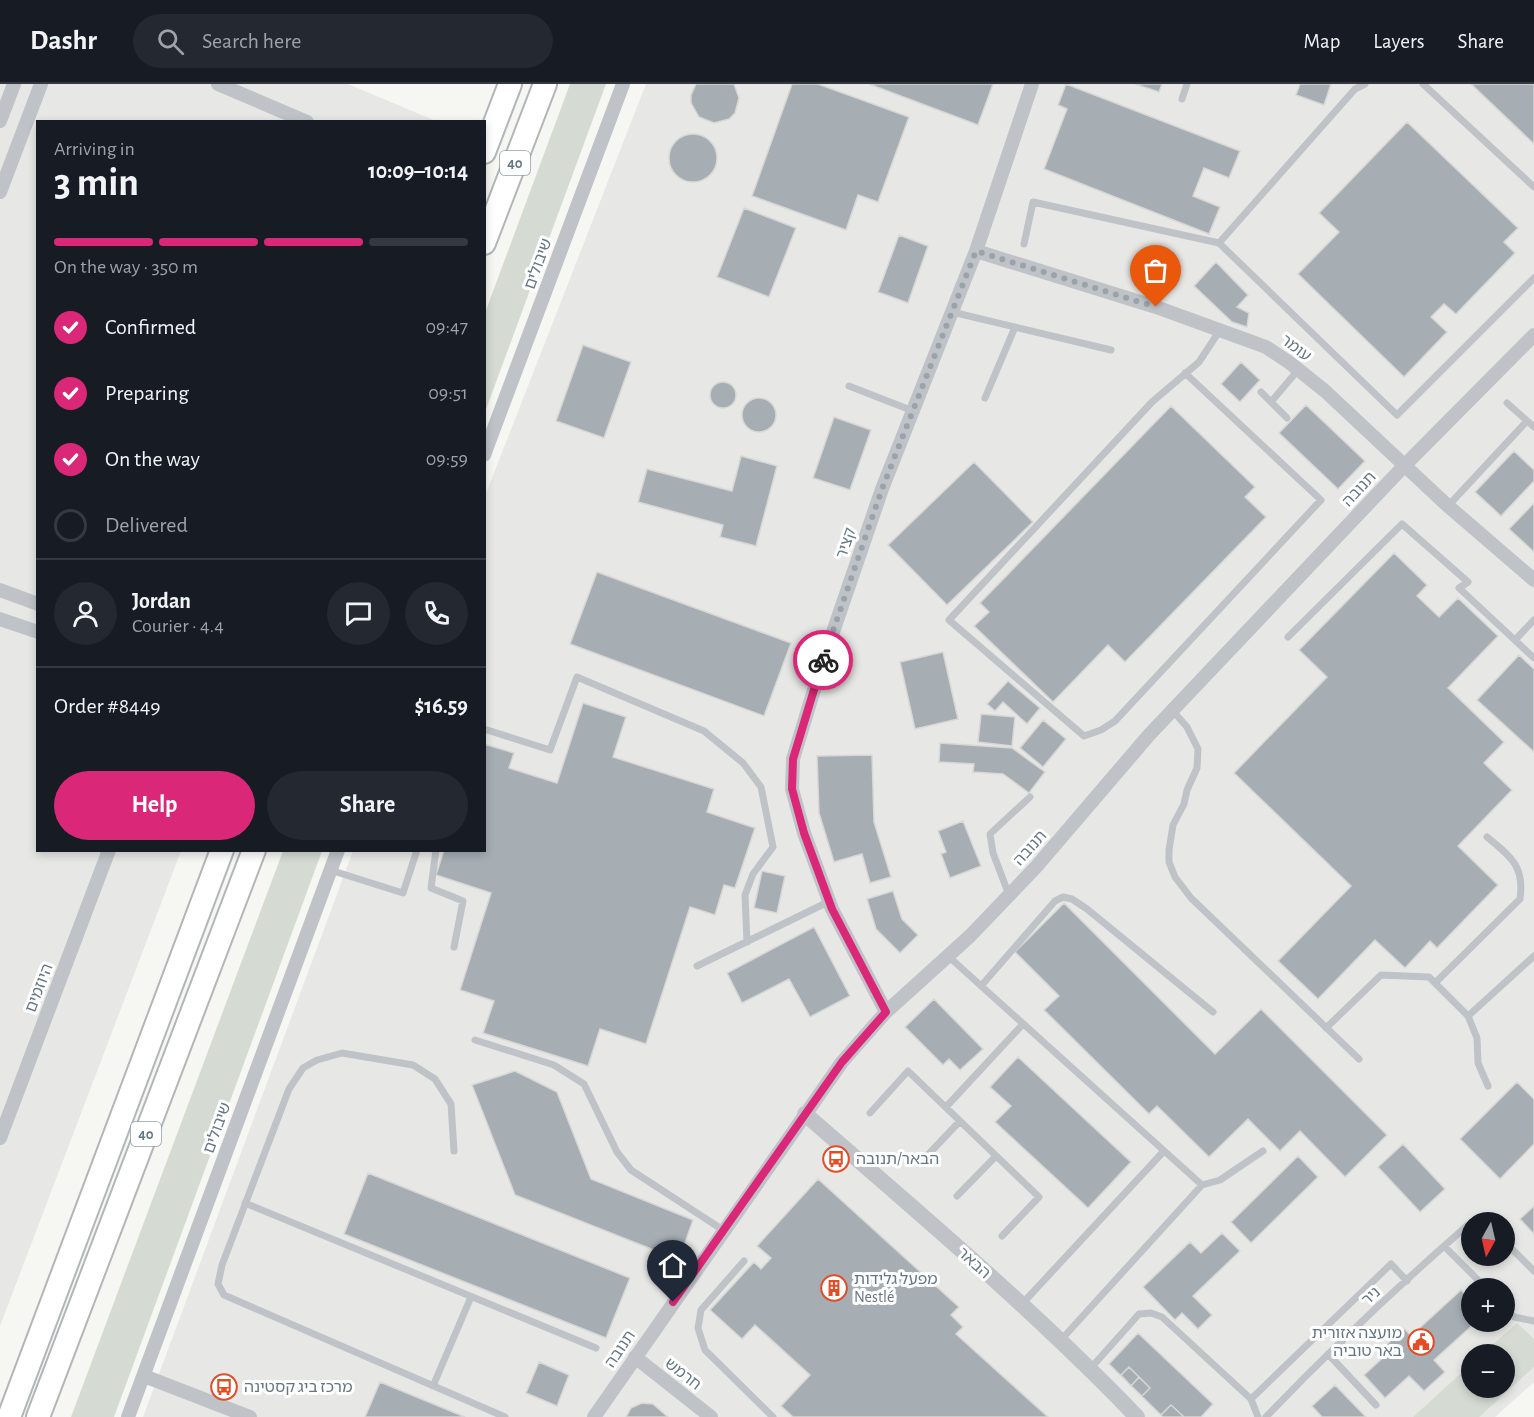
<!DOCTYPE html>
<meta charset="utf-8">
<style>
body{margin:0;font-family:"Alegreya Sans","Noto Sans Hebrew",sans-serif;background:#242831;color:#f1f3f6;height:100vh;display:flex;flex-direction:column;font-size:22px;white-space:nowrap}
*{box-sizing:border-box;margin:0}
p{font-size:20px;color:#9ea1a6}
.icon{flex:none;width:33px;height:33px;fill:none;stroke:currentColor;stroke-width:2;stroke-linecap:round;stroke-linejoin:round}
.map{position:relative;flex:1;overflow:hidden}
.sheet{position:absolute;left:36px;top:36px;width:450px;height:732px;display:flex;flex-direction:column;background:#171b24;border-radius:0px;box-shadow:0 3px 9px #0003}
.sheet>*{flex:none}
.needle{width:39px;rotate:188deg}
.tools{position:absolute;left:1461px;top:1128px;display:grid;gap:12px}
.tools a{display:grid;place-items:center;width:54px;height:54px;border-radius:50%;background:#171b24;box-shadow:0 3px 9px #0003;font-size:30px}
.pin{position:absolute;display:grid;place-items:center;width:51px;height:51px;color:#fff;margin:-62px -26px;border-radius:50% 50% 50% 0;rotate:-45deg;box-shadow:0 0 6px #0007}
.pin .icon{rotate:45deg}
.courier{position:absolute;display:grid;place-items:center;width:60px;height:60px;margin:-30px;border:4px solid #db2777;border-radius:50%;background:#fff;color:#222;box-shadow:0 2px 8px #0007}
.headline em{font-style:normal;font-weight:700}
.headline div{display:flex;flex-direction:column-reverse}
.headline{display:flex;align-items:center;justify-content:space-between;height:102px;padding:0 18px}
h1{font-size:39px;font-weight:700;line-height:45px}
.bar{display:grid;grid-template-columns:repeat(4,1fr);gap:9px 6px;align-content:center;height:72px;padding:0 18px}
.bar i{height:8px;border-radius:4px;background:#363941}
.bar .active{background:#db2777}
.bar p{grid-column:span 4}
.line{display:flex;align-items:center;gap:15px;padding:0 18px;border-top:2px solid #363941}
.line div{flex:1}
.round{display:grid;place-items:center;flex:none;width:63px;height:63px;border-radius:32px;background:#242831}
ol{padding:0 18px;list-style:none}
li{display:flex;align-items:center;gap:18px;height:66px}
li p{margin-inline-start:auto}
li .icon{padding:6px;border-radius:50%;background:#db2777;color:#fff;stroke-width:4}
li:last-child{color:#9ea1a6}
li i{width:33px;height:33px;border:3px solid #363941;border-radius:50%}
.action{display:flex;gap:12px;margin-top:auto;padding:12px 18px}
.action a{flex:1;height:69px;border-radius:36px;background:#db2777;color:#fff;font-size:24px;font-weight:700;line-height:69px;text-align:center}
.action a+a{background:#242831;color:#f1f3f6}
header{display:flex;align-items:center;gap:36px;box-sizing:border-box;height:84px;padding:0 30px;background:#171b24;border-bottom:2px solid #363941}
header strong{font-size:28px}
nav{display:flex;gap:33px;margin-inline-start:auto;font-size:21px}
.search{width:420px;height:54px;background:#242831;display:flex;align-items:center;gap:15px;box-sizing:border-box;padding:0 21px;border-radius:33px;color:#9ea1a6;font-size:22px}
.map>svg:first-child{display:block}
.built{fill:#e7e8e6;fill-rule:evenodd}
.green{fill:#d5dbd2}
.building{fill:#a6aeb4;stroke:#d7d7d5;stroke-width:1.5}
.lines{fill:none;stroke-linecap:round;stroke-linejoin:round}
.trunk-casing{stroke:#b2b6b9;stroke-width:26}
.service{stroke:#bfc3c7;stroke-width:7}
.minor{stroke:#bfc3c7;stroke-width:14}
.tertiary{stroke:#bfc3c7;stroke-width:16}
.trunk{stroke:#fff;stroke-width:22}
.done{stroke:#98a3aa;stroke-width:6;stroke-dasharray:0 10.8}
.route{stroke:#db2777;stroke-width:8}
.labels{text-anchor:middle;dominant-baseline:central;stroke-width:6;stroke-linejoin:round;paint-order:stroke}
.shield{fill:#fff;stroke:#93a0a9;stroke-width:1.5}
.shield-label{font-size:15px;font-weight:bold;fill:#657784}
.street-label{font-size:16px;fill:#657784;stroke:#fff}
.poi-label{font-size:16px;fill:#657784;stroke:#fff;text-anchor:start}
</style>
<header>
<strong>Dashr</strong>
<div class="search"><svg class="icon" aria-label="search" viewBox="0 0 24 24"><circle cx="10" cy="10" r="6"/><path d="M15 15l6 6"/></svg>Search here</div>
<nav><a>Map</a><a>Layers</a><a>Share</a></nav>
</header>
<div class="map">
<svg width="1534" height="1333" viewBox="0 0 1534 1333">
<rect width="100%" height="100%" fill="#f6f6f2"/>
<path class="built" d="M 0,0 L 348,0 L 436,37 L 38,38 L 38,766 L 181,767 L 0,1242 Z
M 646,0 L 1534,0 L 1534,1298 L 1495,1333 L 143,1333 L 353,767 L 484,766 L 485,412 ZM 1472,1138 L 1504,1138 L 1504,1172 L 1472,1172 ZM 1472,1204 L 1504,1204 L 1504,1238 L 1472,1238 ZM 1472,1270 L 1504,1270 L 1504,1304 L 1472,1304 Z"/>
<path class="green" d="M 570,0 L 606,0 L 485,328 L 485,229 Z
M 283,767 L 322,767 L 114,1333 L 71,1333 Z
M 1517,1239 L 1534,1255 L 1534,1283 L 1479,1333 L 1413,1333 L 1471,1280 L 1472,1304 L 1504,1304 L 1504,1270 L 1482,1270 Z"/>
<path class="building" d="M 696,0 L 734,0 L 739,14 L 735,29 L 729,35 L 714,39 L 699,33 L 691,19 L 691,11 Z
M 792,0 L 818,0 L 909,33 L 878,118 L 858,111 L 846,146 L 752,112 Z
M 869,0 L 993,0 L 978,41 Z
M 1066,0 L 1240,67 L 1229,94 L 1204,84 L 1193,112 L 1220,123 L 1209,150 L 1044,85 L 1067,25 L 1058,21 Z
M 1135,0 L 1162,0 L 1159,8 Z
M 1300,0 L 1331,0 L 1324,21 L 1296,11 Z
M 1471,0 L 1534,0 L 1534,60 Z
M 1407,38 L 1518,144 L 1504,158 L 1515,169 L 1456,230 L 1444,220 L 1431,233 L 1447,248 L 1404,293 L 1298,190 L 1339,148 L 1319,129 Z
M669 74a24 24 0 1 1 48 0a24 24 0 1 1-48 0Z
M 744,124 L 796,144 L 769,213 L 717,193 Z
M 899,151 L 928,162 L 908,219 L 878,208 Z
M 1216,178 L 1248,211 L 1237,223 L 1249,229 L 1247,243 L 1232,238 L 1194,202 Z
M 583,261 L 631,278 L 604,354 L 556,337 Z
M 1241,278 L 1260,296 L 1240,318 L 1221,300 Z
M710 311a13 13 0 1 1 26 0a13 13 0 1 1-26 0Z
M742 331a17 17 0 1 1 34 0a17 17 0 1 1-34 0Z
M 1306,321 L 1365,377 L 1338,405 L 1279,349 Z
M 1171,322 L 1255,403 L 1245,413 L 1266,433 L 1125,578 L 1108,561 L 1053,618 L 974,542 L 989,528 L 980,519 Z
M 834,333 L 871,346 L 850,406 L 813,394 Z
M 1514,367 L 1534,386 L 1534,397 L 1501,432 L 1475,408 Z
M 741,372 L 777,382 L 756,462 L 720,453 L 723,441 L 638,418 L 647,385 L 732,407 Z
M 974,378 L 1033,438 L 947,521 L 888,461 Z
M 1534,419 L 1534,468 L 1509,445 Z
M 1394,469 L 1427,501 L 1417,512 L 1439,533 L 1458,514 L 1498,552 L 1448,604 L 1504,658 L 1484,679 L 1512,706 L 1458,762 L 1498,801 L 1437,864 L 1430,857 L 1405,884 L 1375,856 L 1318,915 L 1278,877 L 1351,802 L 1234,689 L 1327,593 L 1299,566 Z
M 597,488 L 791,559 L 764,632 L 570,560 Z
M 943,568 L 958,635 L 915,645 L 900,578 Z
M 1519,571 L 1534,585 L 1534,668 L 1477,616 Z
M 1008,597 L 1040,624 L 1027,640 L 1003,618 L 995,627 L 987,620 Z
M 583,619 L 626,633 L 613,673 L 714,705 L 707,728 L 755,744 L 735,804 L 724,801 L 715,831 L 690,823 L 646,960 L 600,945 L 588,982 L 483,949 L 494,917 L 460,906 L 491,809 L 436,791 L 444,766 L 484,766 L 484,660 L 514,669 L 509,684 L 557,699 Z
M 981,630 L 1015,633 L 1012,662 L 978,658 Z
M 1043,636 L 1066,655 L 1043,683 L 1020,664 Z
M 940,659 L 1012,664 L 1045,688 L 1029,709 L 1003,690 L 973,688 L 974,680 L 939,678 Z
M 872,671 L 874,738 L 891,793 L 870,799 L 862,770 L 834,778 L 819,729 L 817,672 Z
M 963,737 L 981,782 L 950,794 L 941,770 L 946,768 L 938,747 Z
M 762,787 L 785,792 L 777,829 L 754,824 Z
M 893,807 L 902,835 L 918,851 L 900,869 L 876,845 L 867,815 Z
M 1064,819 L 1215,970 L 1261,925 L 1387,1051 L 1345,1093 L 1300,1047 L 1280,1067 L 1248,1035 L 1209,1073 L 1157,1022 L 1149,1030 L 1044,926 L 1059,912 L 1015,868 Z
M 814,843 L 850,912 L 810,933 L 789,895 L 742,919 L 727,889 Z
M 934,915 L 983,965 L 960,986 L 949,975 L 943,981 L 905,943 Z
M 1018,973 L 1131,1078 L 1088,1124 L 995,1038 L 1011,1022 L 990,1003 Z
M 515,987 L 557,1008 L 591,1095 L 693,1136 L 679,1176 L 515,1111 L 472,1001 Z
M 1517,998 L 1534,1015 L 1534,1060 L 1500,1095 L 1460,1055 Z
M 1403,1060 L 1445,1105 L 1420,1128 L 1378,1083 Z
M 1298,1072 L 1318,1093 L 1251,1159 L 1231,1138 Z
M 368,1089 L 630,1194 L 606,1254 L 344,1150 Z
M 818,1095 L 959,1223 L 951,1231 L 963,1243 L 956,1250 L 1048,1333 L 793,1333 L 781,1322 L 810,1291 L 755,1241 L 742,1255 L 710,1226 L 754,1178 L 761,1185 L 771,1174 L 757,1162 Z
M 1534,1122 L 1534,1150 L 1520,1135 Z
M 1222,1149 L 1240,1167 L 1193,1212 L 1212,1231 L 1198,1245 L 1182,1229 L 1175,1236 L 1143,1203 L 1190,1158 L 1201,1169 Z
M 1461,1206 L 1472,1217 L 1472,1238 L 1476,1238 L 1434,1276 L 1445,1288 L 1424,1307 L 1409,1292 L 1385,1314 L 1364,1291 L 1388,1269 L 1383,1264 L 1404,1244 L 1411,1252 Z
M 1138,1249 L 1213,1320 L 1201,1333 L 1163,1333 L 1109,1280 Z
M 539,1278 L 569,1291 L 557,1322 L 526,1309 Z
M 1129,1283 L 1139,1293 L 1131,1302 L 1121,1291 Z
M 1139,1293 L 1150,1304 L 1142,1312 L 1131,1302 Z
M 380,1298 L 465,1333 L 365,1333 Z
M 1335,1301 L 1366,1333 L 1322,1333 L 1312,1322 Z
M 642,1319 L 653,1320 L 668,1333 L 626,1333 L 631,1324 Z
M 1171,1321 L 1183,1332 L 1182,1333 L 1163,1333 L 1161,1331 Z"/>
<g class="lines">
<g class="trunk-casing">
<path id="trunk" d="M 484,68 L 510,0
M 484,159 L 545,0
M 9,1333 L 222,766
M 38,1333 L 254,766"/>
</g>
<path class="service" d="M 1423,0 L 1534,103
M 1182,15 L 1187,0
M 1219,159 L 1355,5 L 1365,0
M 1024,160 L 1033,118 L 1219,159 L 1397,331 L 1534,194
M 952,228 L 1111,266
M 1185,289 L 1321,416 L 1115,637 L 1101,646 L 1084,652 L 949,536 L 1152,318 L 1199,278 L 1220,246
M 849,302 L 913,327
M 1261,308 L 1287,334
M 985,314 L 1015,243
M 1271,318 L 1298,286
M 1507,319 L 1534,343
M 1448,422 L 1527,337
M 1288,553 L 1402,440 L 1468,498 L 1459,504 L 1534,574
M 1515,556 L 1534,536
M 1172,626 L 1187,643 L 1198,665 L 1197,684 L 1187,706 L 1184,720 L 1173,741 L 1169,766 L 1169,778 L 1175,793 L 1191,814 L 1359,975
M 484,645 L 550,666 L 577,593 L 704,647 L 743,679 L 761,703 L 773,763 L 753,790 L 745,811 L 747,858
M 436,766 L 431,804 L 463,817 L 454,863
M 330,786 L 403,809 L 417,766
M 1009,811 L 993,769 L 990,750 L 1030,713
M 948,872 L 1202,1101 L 1220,1096 L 1263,1067
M 697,882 L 830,817
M 1436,898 L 1520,815 C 1525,782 1510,772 1487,753
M 981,902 L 1055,817 L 1063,813 L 1072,815 L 1087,825 L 1213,928
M 1468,932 L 1534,872
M 1326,944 L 1381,891 L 1429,893 L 1468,932 L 1477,954 L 1478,979 L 1488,1002
M 475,956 L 554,981 L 584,1000 L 617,1068 L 631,1086 L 723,1146
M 946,1023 L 1023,940
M 870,1029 L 908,987 L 1039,1113 L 1002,1152
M 454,1067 L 451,1020 L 435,995 L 413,981 L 342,969 L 317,976 L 303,984 L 289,1005 L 222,1181 L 218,1200 L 224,1211 L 505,1333
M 922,1077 L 960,1037
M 957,1112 L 996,1072
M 245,1119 L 596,1264
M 1479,1138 L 1480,1138
M 1504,1157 L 1534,1187
M 1444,1162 L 1486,1204
M 744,1177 L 701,1226 L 698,1244 L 705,1266 L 773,1333
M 1021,1221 L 1164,1067
M 1504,1223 L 1514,1233 L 1534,1237
M 1327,1242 L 1342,1258
M 1060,1257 L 1202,1101
M 1328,1270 L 1376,1321
M 1090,1285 L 1139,1230 L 1151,1229 L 1162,1233 L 1251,1315 L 1258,1333
M 433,1302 L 471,1213
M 1251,1315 L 1391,1180 L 1407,1197
M 1266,1333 C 1330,1266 1398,1202 1468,1141 L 1472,1140"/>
<path class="minor" d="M 218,0 L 307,38
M 0,37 L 14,0
M 0,108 L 41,0
M 976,167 L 1156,223 L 1266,263 L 1290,279 L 1325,307 L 1448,422 L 1534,496
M 484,371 L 623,0
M 0,506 L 38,520
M 0,535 L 38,548
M 886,928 L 832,825 L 804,749 L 792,705 L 793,675 L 820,586 L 882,405 L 976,167 L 1032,0
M 0,1054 L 109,766
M 635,1273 L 711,1333
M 144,1292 L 250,1333
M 128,1333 L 338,766
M 594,1333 L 842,978 L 886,928 L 970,852 L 1036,783 L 1149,651 L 1404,382 L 1534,251"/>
<path class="tertiary" d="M 805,1030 C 918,1128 1033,1225 1137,1333"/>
<use href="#trunk" class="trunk"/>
</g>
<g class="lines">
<path class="done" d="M 823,576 L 882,405 L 976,167 L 1156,223"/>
<path class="route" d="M 673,1218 L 842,978 L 886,928 L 832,825 L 804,749 L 792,705 L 793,675 L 823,576"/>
</g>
<defs>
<g id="bus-ring" transform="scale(1.35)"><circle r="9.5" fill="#fff" stroke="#e34c25" stroke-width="1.5"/><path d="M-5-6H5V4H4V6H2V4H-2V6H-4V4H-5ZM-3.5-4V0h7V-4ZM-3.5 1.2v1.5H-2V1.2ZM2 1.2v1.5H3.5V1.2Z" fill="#e34c25"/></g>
<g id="building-ring" transform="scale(1.35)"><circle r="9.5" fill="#fff" stroke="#e34c25" stroke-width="1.5"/><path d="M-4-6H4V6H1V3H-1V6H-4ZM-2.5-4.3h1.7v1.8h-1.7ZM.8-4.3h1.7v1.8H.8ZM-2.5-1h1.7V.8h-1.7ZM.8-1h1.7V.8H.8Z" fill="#e34c25"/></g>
<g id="civic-ring" transform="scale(1.35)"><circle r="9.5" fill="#fff" stroke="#e34c25" stroke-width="1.5"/><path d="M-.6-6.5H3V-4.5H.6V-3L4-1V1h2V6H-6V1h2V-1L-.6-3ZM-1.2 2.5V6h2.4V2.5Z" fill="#e34c25"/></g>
</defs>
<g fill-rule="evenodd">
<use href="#bus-ring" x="836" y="1075"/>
<use href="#building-ring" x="834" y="1204"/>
<use href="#civic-ring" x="1421" y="1258"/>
<use href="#bus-ring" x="224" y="1303"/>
</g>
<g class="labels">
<g class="shield">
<rect x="500" y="67" width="30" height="24" rx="4.5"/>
<rect x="131" y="1038" width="30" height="24" rx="4.5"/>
</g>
<g class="shield-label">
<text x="515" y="79">40</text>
<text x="146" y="1050">40</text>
</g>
<g class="street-label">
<text transform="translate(538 180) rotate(-70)">שיבולים</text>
<text transform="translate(1296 264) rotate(37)">עומר</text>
<text transform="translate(1359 405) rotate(-47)">תנובה</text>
<text transform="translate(846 459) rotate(-71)">קציר</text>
<text transform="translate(1030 764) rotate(-48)">תנובה</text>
<text transform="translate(39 904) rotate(-69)">היוזמים</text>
<text transform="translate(217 1044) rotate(-70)">שיבולים</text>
<text transform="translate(974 1179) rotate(42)">הבאר</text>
<text transform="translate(1371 1212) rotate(-43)">ניר</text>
<text transform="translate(620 1265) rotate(-56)">תנובה</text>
<text transform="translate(683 1290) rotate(38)">חרמש</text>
</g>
<g class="poi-label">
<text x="856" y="1075">הבאר/תנובה</text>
<text x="854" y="1195">מפעל גלידות<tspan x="854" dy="18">Nestlé</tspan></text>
<text x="1402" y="1249" text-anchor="end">מועצה אזורית<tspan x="1402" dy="18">באר טוביה</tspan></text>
<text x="244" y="1303">מרכז ביג קסטינה</text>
</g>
</g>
</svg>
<div class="tools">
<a><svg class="needle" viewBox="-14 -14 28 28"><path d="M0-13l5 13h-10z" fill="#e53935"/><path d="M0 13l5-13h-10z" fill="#9ea1a6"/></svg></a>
<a>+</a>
<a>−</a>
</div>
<div class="pin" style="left:1156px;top:223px;background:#ea580c"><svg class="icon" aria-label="bag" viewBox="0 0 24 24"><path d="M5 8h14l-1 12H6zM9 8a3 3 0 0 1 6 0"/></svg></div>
<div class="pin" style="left:673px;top:1218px;background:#1f2937"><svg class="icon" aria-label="home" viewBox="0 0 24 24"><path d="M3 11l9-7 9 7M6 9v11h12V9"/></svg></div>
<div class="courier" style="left:823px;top:576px"><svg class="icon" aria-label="bike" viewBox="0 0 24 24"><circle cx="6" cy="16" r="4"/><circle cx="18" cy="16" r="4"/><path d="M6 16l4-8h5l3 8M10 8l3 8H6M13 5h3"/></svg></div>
<section class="sheet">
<div class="headline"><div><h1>3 min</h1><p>Arriving in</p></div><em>10:09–10:14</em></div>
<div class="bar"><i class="active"></i><i class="active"></i><i class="active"></i><i></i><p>On the way · 350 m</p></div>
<ol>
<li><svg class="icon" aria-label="check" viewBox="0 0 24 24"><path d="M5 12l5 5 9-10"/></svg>Confirmed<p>09:47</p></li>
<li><svg class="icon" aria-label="check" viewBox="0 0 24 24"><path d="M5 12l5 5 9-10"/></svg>Preparing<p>09:51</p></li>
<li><svg class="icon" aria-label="check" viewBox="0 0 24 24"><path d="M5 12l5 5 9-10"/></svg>On the way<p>09:59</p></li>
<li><i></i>Delivered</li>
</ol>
<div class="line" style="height:108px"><a class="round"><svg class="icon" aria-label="person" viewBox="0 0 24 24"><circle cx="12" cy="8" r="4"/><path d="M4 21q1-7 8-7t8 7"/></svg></a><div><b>Jordan</b><p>Courier · 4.4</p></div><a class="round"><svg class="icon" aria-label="chat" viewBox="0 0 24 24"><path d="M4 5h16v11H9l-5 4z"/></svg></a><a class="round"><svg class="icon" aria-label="phone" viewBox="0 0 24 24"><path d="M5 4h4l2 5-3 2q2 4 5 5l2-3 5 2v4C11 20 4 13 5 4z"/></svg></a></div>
<div class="line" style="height:78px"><div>Order #8449</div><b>$16.59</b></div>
<div class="action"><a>Help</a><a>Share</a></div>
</section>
</div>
